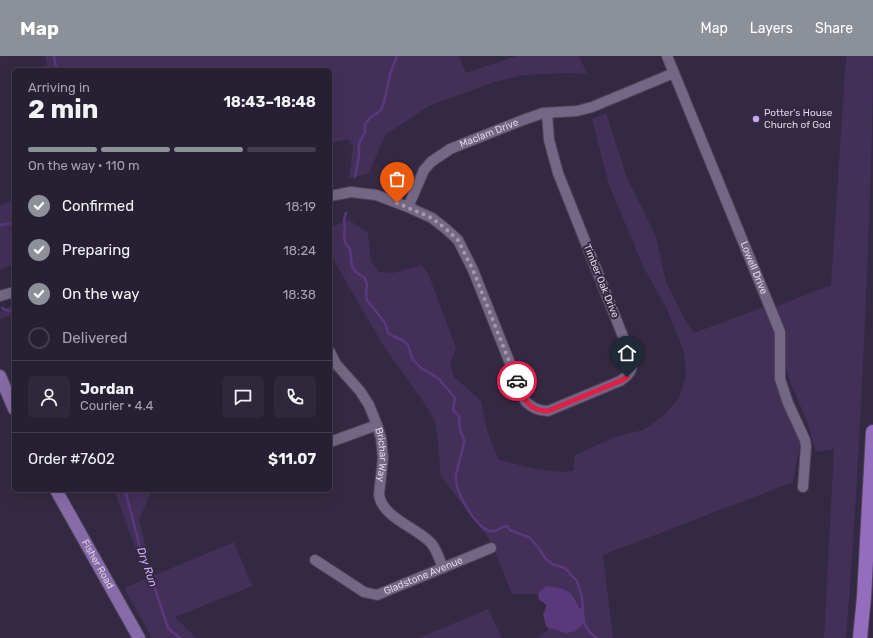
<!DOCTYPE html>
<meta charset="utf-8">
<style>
body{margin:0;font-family:Rubik,sans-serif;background:#2f273a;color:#f1f3f6;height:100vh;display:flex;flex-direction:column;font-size:15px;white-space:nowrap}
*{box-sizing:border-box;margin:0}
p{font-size:13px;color:#a4a2ac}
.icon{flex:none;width:22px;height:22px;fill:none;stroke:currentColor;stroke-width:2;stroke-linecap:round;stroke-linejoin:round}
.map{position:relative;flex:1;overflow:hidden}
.side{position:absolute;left:12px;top:12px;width:320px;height:424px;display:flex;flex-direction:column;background:#271f32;border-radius:6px;box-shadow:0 4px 16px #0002,0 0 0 1px #433d4d}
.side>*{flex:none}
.pin{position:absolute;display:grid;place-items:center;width:34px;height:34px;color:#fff;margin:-41px -17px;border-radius:50% 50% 50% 0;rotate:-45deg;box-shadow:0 0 4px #0007}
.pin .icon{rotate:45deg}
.courier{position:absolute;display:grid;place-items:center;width:40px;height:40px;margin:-20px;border:3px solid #e11d48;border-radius:50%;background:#fff;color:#222;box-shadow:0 1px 5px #0007}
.headline em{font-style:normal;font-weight:700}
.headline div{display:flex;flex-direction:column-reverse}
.headline{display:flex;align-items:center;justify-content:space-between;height:68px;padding:0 16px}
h1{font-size:26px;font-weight:700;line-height:30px}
.bar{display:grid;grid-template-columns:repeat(4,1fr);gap:6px 4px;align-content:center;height:48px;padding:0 16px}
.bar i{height:5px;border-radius:3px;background:#433d4d}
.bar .on{background:#8c9099}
.bar p{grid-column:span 4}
.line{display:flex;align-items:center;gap:10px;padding:0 16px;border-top:1px solid #433d4d}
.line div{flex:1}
.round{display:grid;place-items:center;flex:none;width:42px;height:42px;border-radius:6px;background:#2f273a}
ol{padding:0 16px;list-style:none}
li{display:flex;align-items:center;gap:12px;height:44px}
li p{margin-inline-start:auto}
li .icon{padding:4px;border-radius:50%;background:#8c9099;color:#fff;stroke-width:4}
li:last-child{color:#a4a2ac}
li i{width:22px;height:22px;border:2px solid #433d4d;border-radius:50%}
header{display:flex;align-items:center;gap:24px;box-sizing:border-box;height:56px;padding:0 20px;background:#8c9099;color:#fff}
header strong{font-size:19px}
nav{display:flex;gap:22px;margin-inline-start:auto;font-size:14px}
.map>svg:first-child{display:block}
.green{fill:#433058}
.water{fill:#5a387c}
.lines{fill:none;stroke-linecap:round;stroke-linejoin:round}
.stream{stroke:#5a387c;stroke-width:2.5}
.minor-casing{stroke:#4e4459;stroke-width:12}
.major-casing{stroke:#4e4459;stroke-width:14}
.highway-casing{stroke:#4e4459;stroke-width:16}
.minor{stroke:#746785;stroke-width:10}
.major{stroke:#876ba8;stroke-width:12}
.highway{stroke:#946dbf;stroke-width:14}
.done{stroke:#a199ad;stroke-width:4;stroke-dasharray:0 7.2}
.route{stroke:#e11d48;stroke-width:5}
.poi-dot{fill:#c7a6ef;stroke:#342942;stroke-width:1.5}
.labels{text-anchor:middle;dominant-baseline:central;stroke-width:4;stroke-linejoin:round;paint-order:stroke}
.poi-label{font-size:10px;fill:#dcd5e6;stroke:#342942;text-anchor:start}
.street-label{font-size:10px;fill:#dcd5e6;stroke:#342942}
.water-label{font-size:11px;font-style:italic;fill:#d3afff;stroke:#342942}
</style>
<header>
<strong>Map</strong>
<nav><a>Map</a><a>Layers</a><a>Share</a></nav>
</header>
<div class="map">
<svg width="873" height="582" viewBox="0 0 873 582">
<rect width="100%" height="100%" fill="#342942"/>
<path class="green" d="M 45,0 L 459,0 L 466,17 L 517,0 L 579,0 L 587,18 L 566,17 L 524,19 L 494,26 L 429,50 L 385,79 L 369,117 L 349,122 L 353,91 L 349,83 L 330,87 L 330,14 L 38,14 L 47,8 Z
M 846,0 L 873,0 C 873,81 869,161 866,241 C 861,355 855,469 846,582 L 824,582 L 834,393 L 816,396 L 807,365 L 791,328 L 786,312 L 785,279 L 775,251 L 831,229 Z
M 606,57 L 626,119 L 656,181 L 666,226 L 686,266 L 694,277 L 764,251 L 776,281 L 777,293 L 775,327 L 800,387 L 793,426 L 603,499 L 613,582 L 539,582 L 549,573 L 554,572 L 562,576 L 571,577 L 579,552 L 576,542 L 541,534 L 538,538 L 512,538 L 492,487 L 441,420 L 436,369 L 429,354 L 383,289 L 330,198 L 330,171 L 349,164 L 368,177 L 371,206 L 380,216 L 393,217 L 421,209 L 428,217 L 456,292 L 450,308 L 454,321 L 481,345 L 487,374 L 498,403 C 520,410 550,418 573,415 L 575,399 L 615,381 L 643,374 L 663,360 L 679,342 L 686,320 L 684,296 L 667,253 L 644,212 L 609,129 L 592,63 Z
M 14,143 L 14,208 L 0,214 L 0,150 Z
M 14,250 L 14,258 L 0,263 L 0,256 L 7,252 Z
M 114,434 L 152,434 L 139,464 L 146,492 L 137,496 Z
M 234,486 L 252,530 L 175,561 L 196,582 L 152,582 L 124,532 Z
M 488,553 L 502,582 L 419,582 Z"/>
<path class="water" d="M 547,530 C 566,533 573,534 579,552 L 584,554 L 584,567 C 578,574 571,579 562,576 C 556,574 555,572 549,573 L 546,570 L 543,558 L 545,555 L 546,549 L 543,546 L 539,544 L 538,538 L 541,534 Z"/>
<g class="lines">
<path class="stream" d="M 54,0 L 56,11 L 56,14
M 355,121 L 359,100 L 359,88 L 365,76 L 365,68 L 370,62 L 381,54 L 385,43 L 390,18 L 397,0
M 346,157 L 344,164 L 345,172 L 344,180 L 345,187 L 350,193 L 352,210 L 357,217 L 365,222 L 367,228 L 366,239 L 367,244 L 385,267 L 388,277 L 393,280 L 404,285 L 408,289 L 413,304 L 421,312 L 438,322 L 455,342 L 453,354 L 459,360 C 459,364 459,368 460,372 C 460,376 463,380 464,384 C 464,392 457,410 456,420 C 454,434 475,471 490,475 C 497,477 500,470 507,470 L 510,474 L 530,482 L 538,491 L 545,502 L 552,508 L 565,512 L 577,525 L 582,541 L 584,567 L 589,575 L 596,582
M 0,169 L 14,167
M 2,252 L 8,255 L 14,253
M 125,434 L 141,495 L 151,520 L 168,572 L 180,582"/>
<g class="minor-casing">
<g id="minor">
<path id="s1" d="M 667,0 L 780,276 L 780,323 L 788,347 L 805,384 L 806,390 L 803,431"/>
<path d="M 330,140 L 351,136 L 376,139 L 408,151 L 432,162 L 446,173 L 458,184 L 473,214 L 525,345 C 532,352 539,355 548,355 L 620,325 C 632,317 634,312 630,298 L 558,117 L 549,84 L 547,57"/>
<path id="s2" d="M 408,151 L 424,114 L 431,106 L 450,93 L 523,64 L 543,57 L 577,55 L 592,51 L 674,17"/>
<path d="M 0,240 L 14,236"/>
<path id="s3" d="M 330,296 L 336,308 L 360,335 L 369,349 L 377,369 L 381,382 L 383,402 L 379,438 C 381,461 416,471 431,487 C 437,494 440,505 443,512"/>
<path d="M 330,386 L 377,369"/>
<path id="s4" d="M 315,504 L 364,536 L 377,539 L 491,492"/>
</g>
</g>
<g class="major-casing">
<g id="major">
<path d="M 0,320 L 14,353"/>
<path id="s5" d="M 56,434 L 139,582"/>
</g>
</g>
<g class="highway-casing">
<path id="highway" d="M 860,582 L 864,541 L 873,376"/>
</g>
<use href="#minor" class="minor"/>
<use href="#major" class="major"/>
<use href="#highway" class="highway"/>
</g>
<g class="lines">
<path class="done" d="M 397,147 L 432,162 L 446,173 L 458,184 L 473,214 L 517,325"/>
<path class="route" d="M 517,325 C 524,342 527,355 548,355 L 620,325 L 627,321"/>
</g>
<circle class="poi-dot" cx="756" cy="63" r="4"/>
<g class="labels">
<g class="poi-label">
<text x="764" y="57">Potter's House<tspan x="764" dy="12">Church of God</tspan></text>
</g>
<g class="street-label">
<text stroke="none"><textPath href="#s2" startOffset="116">Maclam Drive</textPath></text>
<text stroke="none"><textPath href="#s1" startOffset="229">Lowell Drive</textPath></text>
<text transform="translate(601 225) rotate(68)">Timber Oak Drive</text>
<text stroke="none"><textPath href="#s3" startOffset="118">Brichar Way</textPath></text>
<text stroke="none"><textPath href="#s5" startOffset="85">Fisher Road</textPath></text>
<text stroke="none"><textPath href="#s4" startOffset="122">Gladstone Avenue</textPath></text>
</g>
<g class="water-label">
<text transform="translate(147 511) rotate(71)">Dry Run</text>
</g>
</g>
</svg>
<div class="pin" style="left:397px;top:147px;background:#ea580c"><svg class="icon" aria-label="bag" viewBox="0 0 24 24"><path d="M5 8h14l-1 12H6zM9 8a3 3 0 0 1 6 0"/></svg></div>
<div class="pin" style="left:627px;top:321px;background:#1f2937"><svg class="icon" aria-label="home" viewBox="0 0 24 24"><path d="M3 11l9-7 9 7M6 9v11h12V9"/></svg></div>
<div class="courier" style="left:517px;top:325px"><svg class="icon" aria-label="car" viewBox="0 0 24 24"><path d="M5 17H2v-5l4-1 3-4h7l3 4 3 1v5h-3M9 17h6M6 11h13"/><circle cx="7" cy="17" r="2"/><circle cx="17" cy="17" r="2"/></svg></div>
<section class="side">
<div class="headline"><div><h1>2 min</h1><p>Arriving in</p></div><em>18:43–18:48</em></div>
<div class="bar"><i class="on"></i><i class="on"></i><i class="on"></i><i></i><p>On the way · 110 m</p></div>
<ol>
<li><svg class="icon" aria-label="check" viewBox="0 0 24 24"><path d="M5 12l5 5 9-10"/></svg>Confirmed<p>18:19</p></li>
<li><svg class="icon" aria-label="check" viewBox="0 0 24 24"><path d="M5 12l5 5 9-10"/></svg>Preparing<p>18:24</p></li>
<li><svg class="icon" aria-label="check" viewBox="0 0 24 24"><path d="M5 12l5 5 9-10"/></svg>On the way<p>18:38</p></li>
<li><i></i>Delivered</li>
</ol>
<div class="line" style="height:72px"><a class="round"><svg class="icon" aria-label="person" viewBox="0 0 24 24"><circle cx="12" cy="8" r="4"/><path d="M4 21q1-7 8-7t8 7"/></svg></a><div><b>Jordan</b><p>Courier · 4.4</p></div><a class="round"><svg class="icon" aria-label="chat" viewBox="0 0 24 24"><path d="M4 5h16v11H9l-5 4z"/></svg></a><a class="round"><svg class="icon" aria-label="phone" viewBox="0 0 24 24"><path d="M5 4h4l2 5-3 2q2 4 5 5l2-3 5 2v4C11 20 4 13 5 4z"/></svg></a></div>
<div class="line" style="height:52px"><div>Order #7602</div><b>$11.07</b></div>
</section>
</div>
